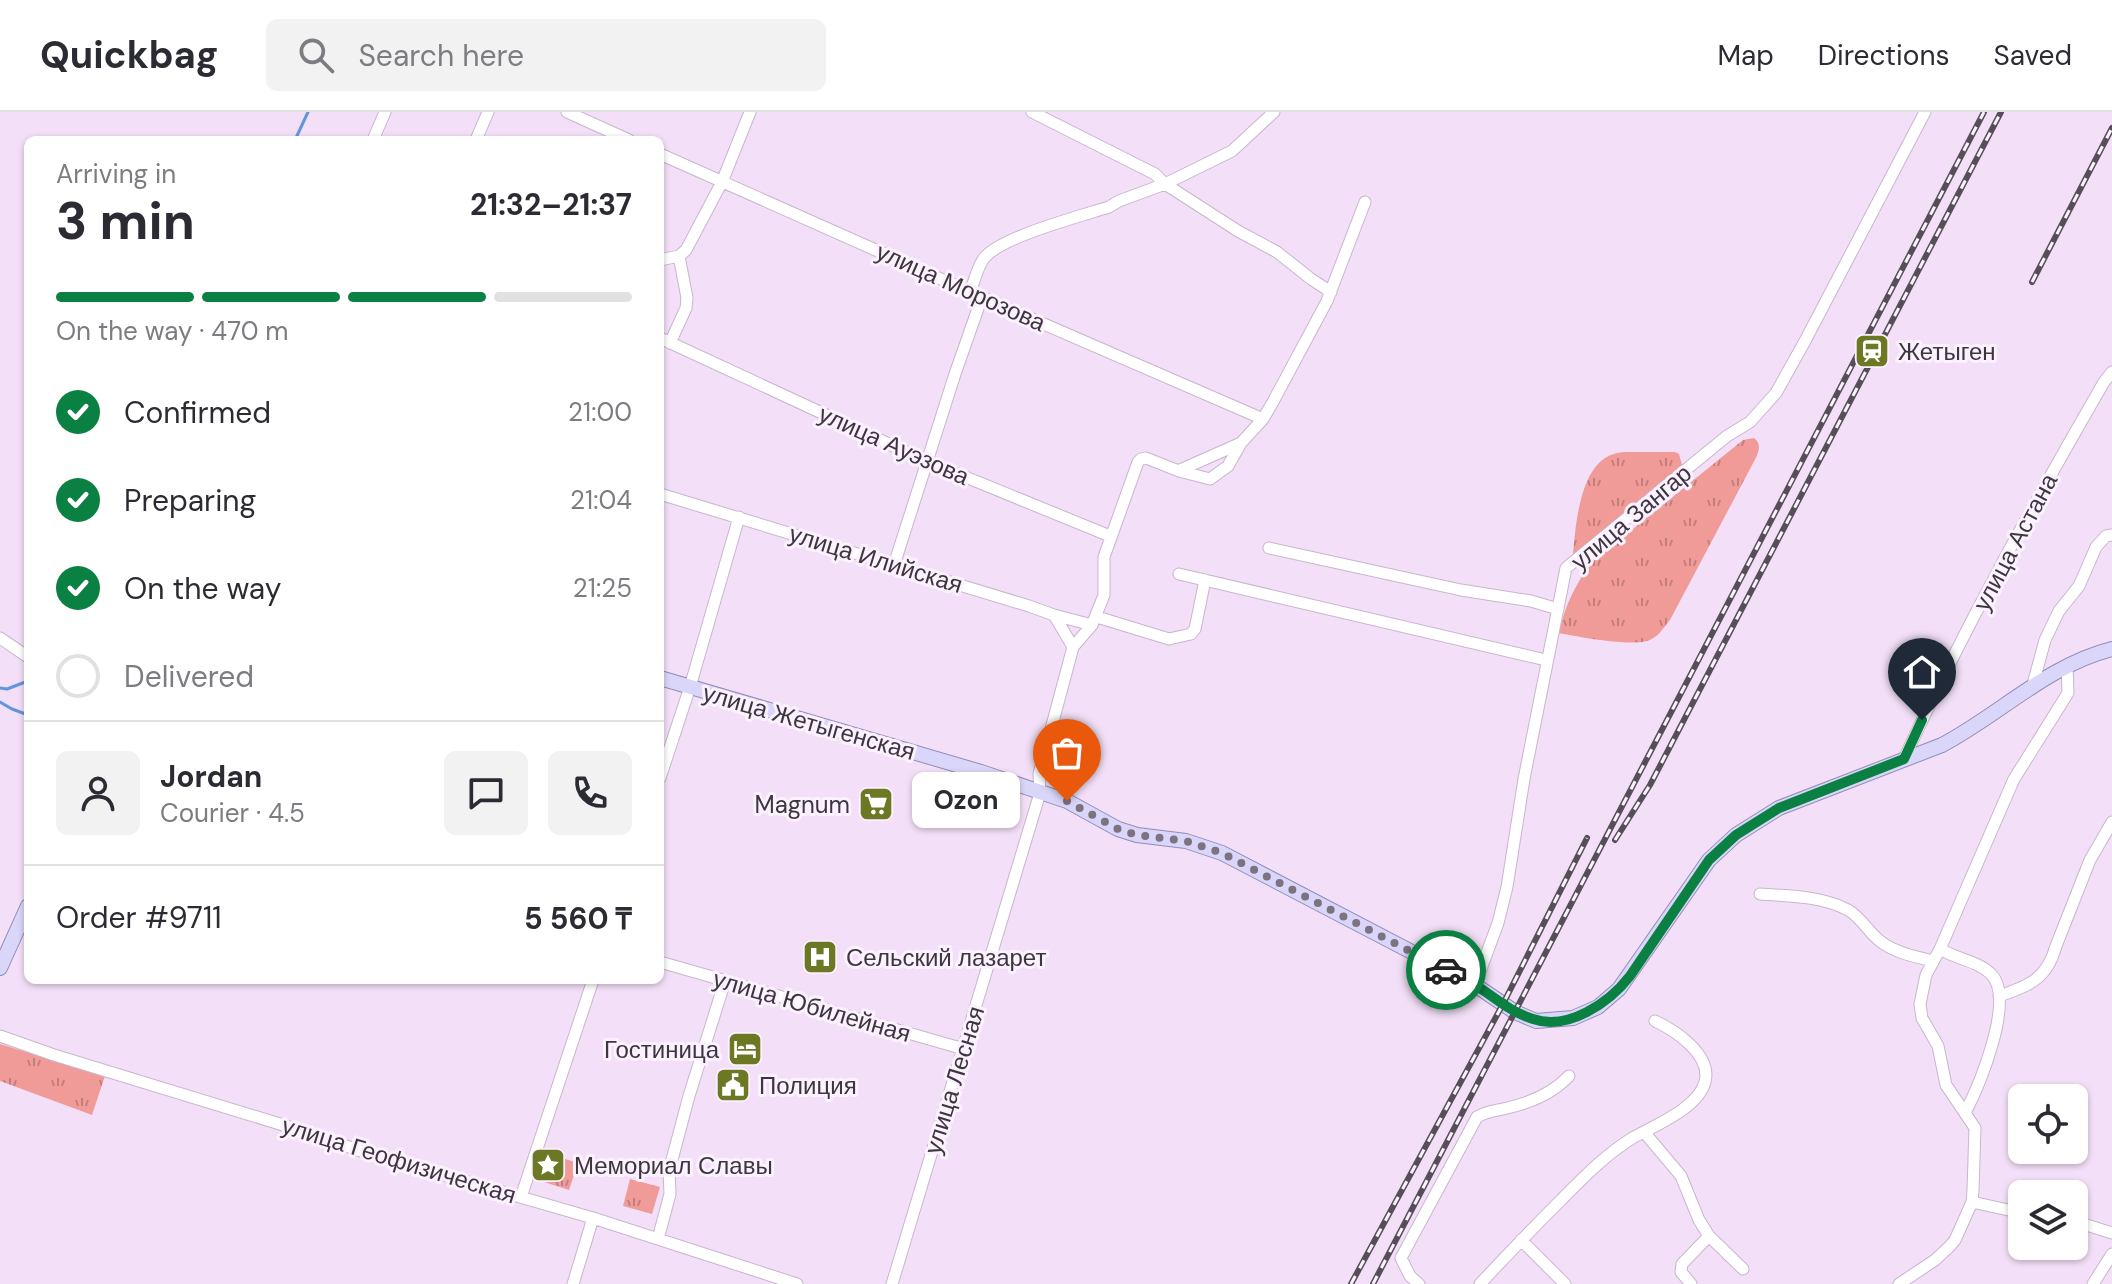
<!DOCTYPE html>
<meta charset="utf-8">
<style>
body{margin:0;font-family:"DM Sans",sans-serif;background:#f2f2f3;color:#2b2b33;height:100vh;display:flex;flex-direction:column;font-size:30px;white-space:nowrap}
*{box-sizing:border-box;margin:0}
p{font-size:26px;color:#7c7c81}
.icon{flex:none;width:44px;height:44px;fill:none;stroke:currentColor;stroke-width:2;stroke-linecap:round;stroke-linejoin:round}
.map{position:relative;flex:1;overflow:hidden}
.panel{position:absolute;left:24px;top:24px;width:640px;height:848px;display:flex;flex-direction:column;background:#fff;border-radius:12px;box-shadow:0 2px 6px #0004}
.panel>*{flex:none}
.tools{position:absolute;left:2008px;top:972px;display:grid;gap:16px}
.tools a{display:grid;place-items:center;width:80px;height:80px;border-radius:12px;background:#fff;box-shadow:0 2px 6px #0004;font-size:40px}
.pin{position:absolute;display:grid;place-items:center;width:68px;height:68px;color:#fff;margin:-82px -34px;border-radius:50% 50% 50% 0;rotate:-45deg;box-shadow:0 0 8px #0007}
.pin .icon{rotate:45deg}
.courier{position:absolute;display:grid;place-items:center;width:80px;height:80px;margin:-40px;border:6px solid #0b8043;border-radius:50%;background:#fff;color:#222;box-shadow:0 2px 10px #0007}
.bubble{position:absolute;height:56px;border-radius:12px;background:#fff;box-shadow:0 2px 6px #0004;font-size:26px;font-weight:700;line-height:56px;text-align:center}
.summary em{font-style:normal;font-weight:700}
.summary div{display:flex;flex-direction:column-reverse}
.summary{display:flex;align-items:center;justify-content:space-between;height:136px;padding:0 32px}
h1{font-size:52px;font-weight:700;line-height:60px}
.bar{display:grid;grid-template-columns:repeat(4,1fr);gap:12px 8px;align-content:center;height:96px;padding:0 32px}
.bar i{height:10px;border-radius:6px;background:#e1e1e2}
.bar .active{background:#0b8043}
.bar p{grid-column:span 4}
.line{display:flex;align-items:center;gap:20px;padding:0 32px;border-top:2px solid #e1e1e2}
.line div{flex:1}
.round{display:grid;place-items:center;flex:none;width:84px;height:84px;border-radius:12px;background:#f2f2f3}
ol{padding:0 32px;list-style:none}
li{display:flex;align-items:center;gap:24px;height:88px}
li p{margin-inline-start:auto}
li .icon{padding:8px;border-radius:50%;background:#0b8043;color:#fff;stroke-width:4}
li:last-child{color:#7c7c81}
li i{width:44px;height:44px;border:4px solid #e1e1e2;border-radius:50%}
header{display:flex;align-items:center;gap:48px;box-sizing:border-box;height:112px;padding:0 40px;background:#fff;border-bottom:2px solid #e1e1e2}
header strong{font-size:38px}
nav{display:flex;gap:44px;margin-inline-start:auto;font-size:28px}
.search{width:560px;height:72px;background:#f2f2f3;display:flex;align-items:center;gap:20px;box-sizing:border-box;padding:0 28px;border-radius:12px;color:#7c7c81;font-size:30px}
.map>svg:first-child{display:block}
.grass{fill:url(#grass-tufts)}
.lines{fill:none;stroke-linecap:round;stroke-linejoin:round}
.stream{stroke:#6395dc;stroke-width:3}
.minor-casing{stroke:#c8b6cc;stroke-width:13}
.major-casing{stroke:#928cb6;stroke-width:16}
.minor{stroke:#fff;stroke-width:11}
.major{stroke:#d9d6fa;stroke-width:14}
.rail-casing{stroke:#564e59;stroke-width:6}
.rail{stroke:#fcf1ff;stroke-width:3;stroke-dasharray:9;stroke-linecap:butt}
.done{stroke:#7d7280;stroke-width:8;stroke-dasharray:0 14.4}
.route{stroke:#0b8043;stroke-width:10}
.labels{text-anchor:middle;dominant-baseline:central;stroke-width:6;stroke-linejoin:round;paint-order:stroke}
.street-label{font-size:24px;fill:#3d363f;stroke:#fcf1ff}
.poi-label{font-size:24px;fill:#3d363f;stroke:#fcf1ff;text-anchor:start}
</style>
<header>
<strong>Quickbag</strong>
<div class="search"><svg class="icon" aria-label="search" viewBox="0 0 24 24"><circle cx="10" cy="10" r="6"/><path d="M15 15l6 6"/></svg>Search here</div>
<nav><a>Map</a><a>Directions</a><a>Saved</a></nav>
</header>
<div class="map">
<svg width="2112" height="1172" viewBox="0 0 2112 1172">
<defs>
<pattern id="grass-tufts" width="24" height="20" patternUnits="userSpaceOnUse" patternTransform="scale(2)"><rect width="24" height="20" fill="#f19b98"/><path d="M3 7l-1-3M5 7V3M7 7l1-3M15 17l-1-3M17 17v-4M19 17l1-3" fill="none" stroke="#c47f7d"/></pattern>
</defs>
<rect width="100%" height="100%" fill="#f3e0f8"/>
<path class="grass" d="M 1754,326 C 1765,334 1755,347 1750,357 L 1670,508 C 1663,516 1658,526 1647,529 C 1628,534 1579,525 1559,521 C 1565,493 1575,473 1592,450 L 1743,328 Z
M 1624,340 L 1675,340 L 1679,342 L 1682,353 L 1680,360 L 1573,444 C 1575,417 1579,368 1601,349 C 1608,343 1615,341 1624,340 Z
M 0,932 L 105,964 L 92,1003 L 0,969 Z
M 547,1041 L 578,1051 L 569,1078 L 538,1068 Z
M 630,1067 L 660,1075 L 652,1102 L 623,1094 Z"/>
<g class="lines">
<path class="stream" d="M 295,28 L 308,0
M 0,576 L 7,577 L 28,569
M 0,590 L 12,597 L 28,603"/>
<g class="minor-casing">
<path id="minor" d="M 567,0 L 629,28
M 1032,0 L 1155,62 L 1165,72 L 1238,119 L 1277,140 L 1311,167 L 1331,180
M 373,28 L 385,0
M 476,28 L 488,0
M 660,42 L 970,180 L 1263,307
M 660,148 L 679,144 L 686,138 L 722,70 L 750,0
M 970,180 C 974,171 978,152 985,145 C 1004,124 1081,104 1109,95 L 1119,89 L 1165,72 L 1232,39 L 1274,0
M 660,226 L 919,346 L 1110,424
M 670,231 L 686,196 L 687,186 L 679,144
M 1180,358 L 1241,331
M 660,382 L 1029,494 L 1054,503 L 1092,513
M 1269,436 L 1461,478 L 1531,489 L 1558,497
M 894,453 L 955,262 L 982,185
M 1179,462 L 1546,548
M 1054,503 L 1073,535
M 1097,505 L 1169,527 L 1191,522 L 1195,517 L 1205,468
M 0,526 L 28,545
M 2032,576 L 2045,528 L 2059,499 L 2079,474 L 2096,435 L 2106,424 L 2112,423
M 1904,647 C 1963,518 2033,393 2104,270 L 2112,260
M 660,666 L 690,575 L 739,405
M 1760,782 C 1789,784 1822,784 1848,798 C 1861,805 1868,820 1880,829 C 1893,840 1916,845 1933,849
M 1940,837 C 1956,847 1978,849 1991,862 C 2016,887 1979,974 1965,1001
M 660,850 L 964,937
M 1475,873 L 1498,811 L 1507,775 L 1524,667 L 1566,456 L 1727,324 L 1750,310 L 1776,281 L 1805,229 L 1925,0
M 1999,884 C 2029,874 2047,867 2056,834 L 2090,748 L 2112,710
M 0,924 L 54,943 L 293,1016 L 361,1039 L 593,1106 L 797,1172
M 1644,1020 L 1681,1064 L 1699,1108 L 1709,1124 L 1743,1157
M 521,1085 L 593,868
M 1972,1090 L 2022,1101
M 2074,1109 L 2112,1121
M 658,1127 L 670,1082 L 669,1059 L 689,984 L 725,869
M 1521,1128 L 1565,1172
M 573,1172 L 593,1106
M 892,1172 L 1040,681 L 1039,662 L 1073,535 L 1092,513 L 1104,483 L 1104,445 L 1138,350 L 1141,347 L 1146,346 L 1179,359 L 1210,367 L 1228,354 L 1241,331 L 1263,307 L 1274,288 L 1327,189 L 1365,90
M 1419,1172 L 1410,1164 L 1401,1146 L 1477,1005 C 1487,999 1496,999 1507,996 C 1529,991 1553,981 1569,964
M 1480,1172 C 1506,1144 1533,1116 1560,1089 C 1583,1066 1606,1042 1634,1025 C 1656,1013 1698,996 1705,970 C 1712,943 1676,919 1655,909
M 1691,1172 L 1681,1160 L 1682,1152 L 1709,1124
M 1899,1172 L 1935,1148 L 1949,1135 L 1955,1128 L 1972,1090 L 1973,1078 L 1975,1016 L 1946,973 L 1938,934 L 1922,906 L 1920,892 L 1926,863 L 1940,837 L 2014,667 L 2068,581 L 2067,554
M 2093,1172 L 2112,1142"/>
</g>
<g class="major-casing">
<path id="major" d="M 660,566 L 981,660 L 1067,689 L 1118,717 L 1137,723 L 1186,729 L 1222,741 L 1475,873 L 1515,900 L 1536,909 L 1573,906 L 1598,895 L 1619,877 L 1709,748 L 1736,723 L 1779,696 L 1942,633 C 1999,603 2048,553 2112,537
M 0,856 L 28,794"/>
</g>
<use href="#minor" class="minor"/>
<use href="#major" class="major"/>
<g class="rail-casing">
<path id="rail" d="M 2032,170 L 2112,16
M 1615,728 L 1650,673 L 2001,0
M 1351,1172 L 1503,892 L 1587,726
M 1373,1172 L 1984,0"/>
</g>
<use href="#rail" class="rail"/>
</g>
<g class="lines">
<path class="done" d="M 1067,689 L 1118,717 L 1137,723 L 1186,729 L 1222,741 L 1446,858"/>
<path class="route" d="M 1446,858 C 1455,863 1465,867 1474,872 C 1493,884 1510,900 1533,907 C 1568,919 1609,891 1630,864 L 1709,748 L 1736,723 L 1779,696 L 1904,647 L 1922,608"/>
</g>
<defs>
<g id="station-square" transform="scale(1.8)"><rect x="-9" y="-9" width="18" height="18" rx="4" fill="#6c7823" stroke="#fcf1ff"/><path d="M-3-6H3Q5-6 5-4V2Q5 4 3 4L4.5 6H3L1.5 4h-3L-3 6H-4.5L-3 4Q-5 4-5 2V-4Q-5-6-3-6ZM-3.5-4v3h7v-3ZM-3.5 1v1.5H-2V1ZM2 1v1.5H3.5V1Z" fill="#fff"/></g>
<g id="supermarket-square" transform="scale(1.8)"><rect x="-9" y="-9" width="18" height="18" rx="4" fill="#6c7823" stroke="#fcf1ff"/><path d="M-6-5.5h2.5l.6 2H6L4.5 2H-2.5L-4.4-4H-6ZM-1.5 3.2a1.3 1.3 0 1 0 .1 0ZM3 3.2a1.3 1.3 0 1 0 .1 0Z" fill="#fff"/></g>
<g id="hospital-square" transform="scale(1.8)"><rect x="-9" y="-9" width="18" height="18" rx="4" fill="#6c7823" stroke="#fcf1ff"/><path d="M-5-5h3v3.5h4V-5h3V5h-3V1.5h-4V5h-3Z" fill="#fff"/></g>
<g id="hotel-square" transform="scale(1.8)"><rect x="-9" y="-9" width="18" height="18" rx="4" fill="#6c7823" stroke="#fcf1ff"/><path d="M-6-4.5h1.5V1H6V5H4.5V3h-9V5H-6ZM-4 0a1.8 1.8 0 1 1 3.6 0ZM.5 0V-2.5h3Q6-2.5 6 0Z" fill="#fff"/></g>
<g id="civic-square" transform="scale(1.8)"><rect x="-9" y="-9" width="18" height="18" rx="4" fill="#6c7823" stroke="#fcf1ff"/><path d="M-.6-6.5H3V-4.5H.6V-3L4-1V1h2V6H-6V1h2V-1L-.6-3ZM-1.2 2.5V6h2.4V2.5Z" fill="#fff"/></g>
<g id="sight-square" transform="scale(1.8)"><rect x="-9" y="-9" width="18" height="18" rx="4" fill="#6c7823" stroke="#fcf1ff"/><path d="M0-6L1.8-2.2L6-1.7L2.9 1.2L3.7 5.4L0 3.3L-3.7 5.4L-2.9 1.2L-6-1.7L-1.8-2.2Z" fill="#fff"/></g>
</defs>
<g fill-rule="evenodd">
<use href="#station-square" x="1872" y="239"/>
<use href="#supermarket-square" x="876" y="692"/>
<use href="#hospital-square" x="820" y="845"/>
<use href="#hotel-square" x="745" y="937"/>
<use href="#civic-square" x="733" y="973"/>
<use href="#sight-square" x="548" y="1053"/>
</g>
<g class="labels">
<g class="street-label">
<text transform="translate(961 175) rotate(24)">улица Морозова</text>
<text transform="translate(894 333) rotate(24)">улица Ауэзова</text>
<text transform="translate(1631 405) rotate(-40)">улица Зангар</text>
<text transform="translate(2015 430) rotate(-62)">улица Астана</text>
<text transform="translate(876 447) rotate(17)">улица Илийская</text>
<text transform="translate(809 610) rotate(16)">улица Жетыгенская</text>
<text transform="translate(812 894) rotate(16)">улица Юбилейная</text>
<text transform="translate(954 968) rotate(-73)">улица Лесная</text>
<text transform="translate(399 1048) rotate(17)">улица Геофизическая</text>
</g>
<g class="poi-label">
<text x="1898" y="239">Жетыген</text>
<text x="850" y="692" text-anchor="end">Magnum</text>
<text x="846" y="845">Сельский лазарет</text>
<text x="719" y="937" text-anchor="end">Гостиница</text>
<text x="759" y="973">Полиция</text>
<text x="574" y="1053">Мемориал Славы</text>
</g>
</g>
</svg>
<div class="tools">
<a><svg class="icon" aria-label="locate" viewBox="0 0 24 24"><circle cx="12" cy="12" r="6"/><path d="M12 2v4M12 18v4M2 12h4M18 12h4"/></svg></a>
<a><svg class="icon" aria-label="layers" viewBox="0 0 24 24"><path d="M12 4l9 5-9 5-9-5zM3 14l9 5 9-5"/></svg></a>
</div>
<div class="pin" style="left:1067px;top:689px;background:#ea580c"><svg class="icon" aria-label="bag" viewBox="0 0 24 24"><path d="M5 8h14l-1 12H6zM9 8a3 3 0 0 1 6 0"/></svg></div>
<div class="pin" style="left:1922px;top:608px;background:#1f2937"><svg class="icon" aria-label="home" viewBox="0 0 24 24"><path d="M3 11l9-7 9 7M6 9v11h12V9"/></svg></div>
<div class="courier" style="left:1446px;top:858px"><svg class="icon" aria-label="car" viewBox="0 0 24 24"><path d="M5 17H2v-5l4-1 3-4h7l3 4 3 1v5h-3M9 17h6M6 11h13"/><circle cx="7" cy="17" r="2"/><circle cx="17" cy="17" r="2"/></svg></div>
<div class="bubble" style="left:912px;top:660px;width:108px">Ozon</div>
<section class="panel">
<div class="summary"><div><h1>3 min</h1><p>Arriving in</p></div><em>21:32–21:37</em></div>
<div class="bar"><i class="active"></i><i class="active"></i><i class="active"></i><i></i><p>On the way · 470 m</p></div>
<ol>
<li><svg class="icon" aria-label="check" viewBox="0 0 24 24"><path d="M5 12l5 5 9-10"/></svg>Confirmed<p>21:00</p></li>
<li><svg class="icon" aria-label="check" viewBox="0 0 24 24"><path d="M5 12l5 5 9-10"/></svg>Preparing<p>21:04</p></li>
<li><svg class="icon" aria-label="check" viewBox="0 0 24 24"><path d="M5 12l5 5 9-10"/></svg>On the way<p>21:25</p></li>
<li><i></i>Delivered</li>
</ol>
<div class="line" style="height:144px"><a class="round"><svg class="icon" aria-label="person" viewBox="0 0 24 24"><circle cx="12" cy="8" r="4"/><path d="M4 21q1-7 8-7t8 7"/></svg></a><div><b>Jordan</b><p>Courier · 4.5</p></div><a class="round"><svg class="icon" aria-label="chat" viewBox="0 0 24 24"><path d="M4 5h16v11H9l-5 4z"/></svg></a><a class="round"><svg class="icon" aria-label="phone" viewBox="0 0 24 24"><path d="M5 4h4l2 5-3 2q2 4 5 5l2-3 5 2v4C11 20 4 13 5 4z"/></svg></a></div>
<div class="line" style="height:104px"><div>Order #9711</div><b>5 560 ₸</b></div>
</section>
</div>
